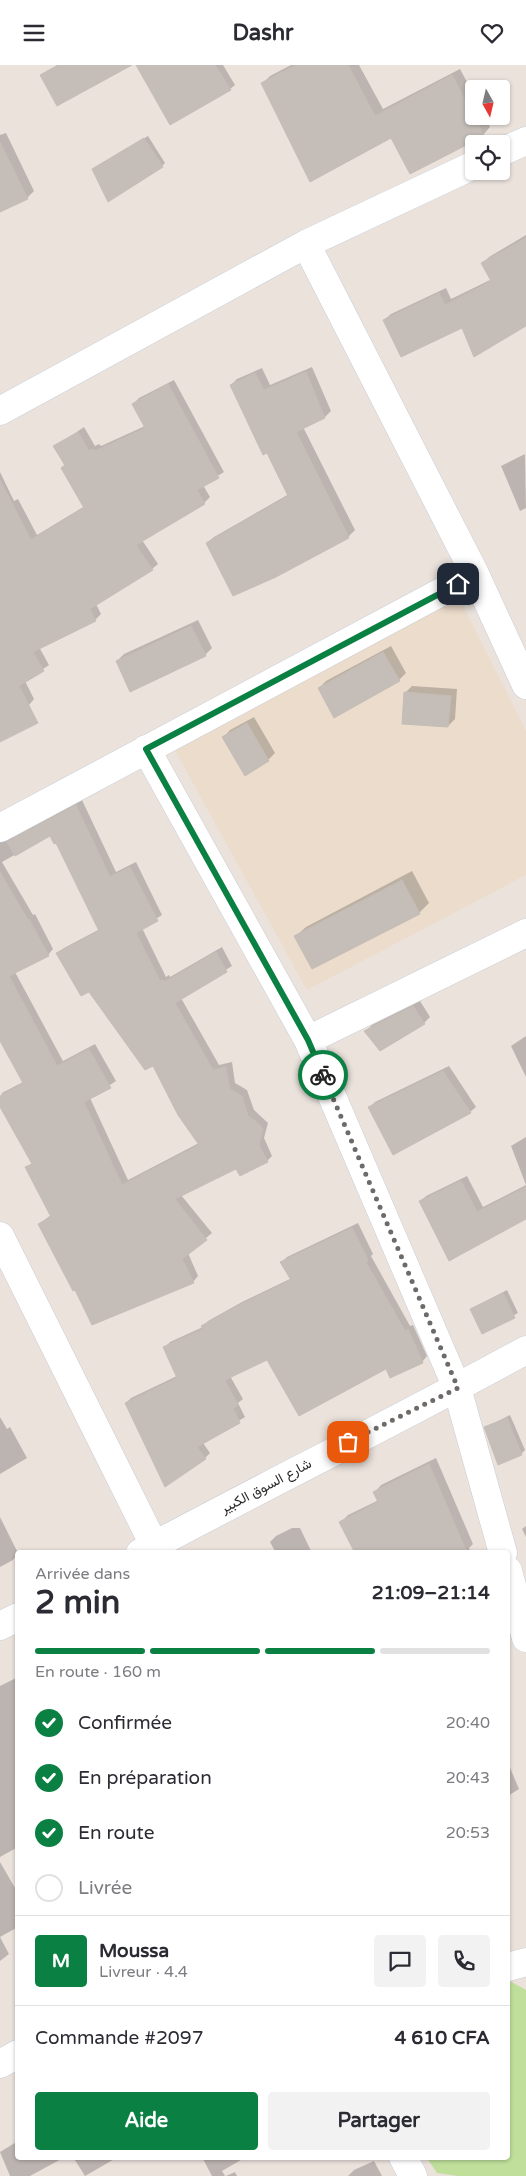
<!DOCTYPE html>
<html lang="fr">
<meta charset="utf-8">
<style>
body{margin:0;font-family:"Varela Round",Vazirmatn,sans-serif;background:#f2f2f3;color:#2b2b33;height:100vh;display:flex;flex-direction:column;font-size:19px;white-space:nowrap}
*{box-sizing:border-box;margin:0}
p{font-size:16px;color:#7c7c81}
.icon{flex:none;width:28px;height:28px;fill:none;stroke:currentColor;stroke-width:2;stroke-linecap:round;stroke-linejoin:round}
.map{position:relative;flex:1;overflow:hidden}
.drawer{position:absolute;left:15px;top:1485px;width:495px;height:610px;display:flex;flex-direction:column;background:#fff;border-radius:5px;box-shadow:0 1px 4px #0004}
.drawer>*{flex:none}
.needle{width:32px;rotate:172deg}
.buttons{position:absolute;left:465px;top:15px;display:grid;gap:10px}
.buttons a{display:grid;place-items:center;width:45px;height:45px;border-radius:5px;background:#fff;box-shadow:0 1px 4px #0004;font-size:25px}
.pin{position:absolute;display:grid;place-items:center;width:42px;height:42px;color:#fff;margin:-21px;border-radius:10px;box-shadow:0 2px 8px #0006}
.courier{position:absolute;display:grid;place-items:center;width:50px;height:50px;margin:-25px;border:4px solid #0b8043;border-radius:50%;background:#fff;color:#222;box-shadow:0 1px 6px #0007}
.headline em{font-style:normal;font-weight:700}
.headline div{display:flex;flex-direction:column-reverse}
.headline{display:flex;align-items:center;justify-content:space-between;height:85px;padding:0 20px}
h1{font-size:32px;font-weight:700;line-height:38px}
.bar{display:grid;grid-template-columns:repeat(4,1fr);gap:8px 5px;align-content:center;height:60px;padding:0 20px}
.bar i{height:6px;border-radius:4px;background:#e1e1e2}
.bar .current{background:#0b8043}
.bar p{grid-column:span 4}
.line{display:flex;align-items:center;gap:12px;padding:0 20px;border-top:1px solid #e1e1e2}
.line div{flex:1}
.round{display:grid;place-items:center;flex:none;width:52px;height:52px;border-radius:5px;background:#f2f2f3}
ol{padding:0 20px;list-style:none}
li{display:flex;align-items:center;gap:15px;height:55px}
li p{margin-inline-start:auto}
li .icon{padding:5px;border-radius:50%;background:#0b8043;color:#fff;stroke-width:4}
li:last-child{color:#7c7c81}
li i{width:28px;height:28px;border:2px solid #e1e1e2;border-radius:50%}
.button{display:flex;gap:10px;margin-top:auto;padding:10px 20px}
.button a{flex:1;height:58px;border-radius:5px;background:#0b8043;color:#fff;font-size:20px;font-weight:700;line-height:58px;text-align:center}
.button a+a{background:#f2f2f3;color:#2b2b33}
header{display:flex;justify-content:space-between;align-items:center;height:65px;padding:0 20px;background:#fff;font-size:22px;font-weight:700}
.map>svg:first-child{display:block}
.education{fill:#ecdccc}
.green{fill:#bfdf9b}
.shadow{fill:#0003;fill-rule:evenodd}
.building{fill:#c4bdb8;stroke:#c6beb6}
.lines{fill:none;stroke-linecap:round;stroke-linejoin:round}
.minor-casing{stroke:#c8ced7;stroke-width:29}
.minor{stroke:#fff;stroke-width:28}
.done{stroke:#6e6a68;stroke-width:5;stroke-dasharray:0 9}
.route{stroke:#0b8043;stroke-width:6}
.labels{text-anchor:middle;dominant-baseline:central;stroke-width:4;stroke-linejoin:round;paint-order:stroke}
.street-label{font-size:14px;fill:#2a2a2a;stroke:#fff}
</style>
<header><svg class="icon" aria-label="menu" viewBox="0 0 24 24"><path d="M4 6h16M4 12h16M4 18h16"/></svg>Dashr<svg class="icon" aria-label="heart" viewBox="0 0 24 24"><path d="M12 20l-8-8c-3-5 5-10 8-4 3-6 11-1 8 4z"/></svg></header>
<div class="map">
<svg width="526" height="2111" viewBox="0 0 526 2111">
<rect width="100%" height="100%" fill="#ebe2dc"/>
<path class="education" d="M 457,529 L 526,666 L 526,810 L 307,925 L 172,680 Z"/>
<path class="green" d="M 508,1915 L 526,1925 L 526,2111 L 458,2111 L 437,2108 L 427,2093 L 508,2092 Z"/>
<path class="shadow" d="M 137,0 L 223,0 L 235,20 L 230,24 Z
M 291,0 L 359,0 L 383,44 L 460,4 L 474,30 L 474,51 L 485,51 L 490,62 L 483,70 L 392,71 L 262,19 L 270,11 Z
M 6,68 L 34,126 L 27,133 L 0,147 L 0,70 Z
M 148,71 L 165,98 L 162,101 L 93,104 Z
M 526,170 L 526,259 L 462,261 L 384,255 L 391,249 L 446,223 L 451,234 L 492,214 L 483,198 L 489,192 Z
M 312,302 L 331,346 L 325,352 L 303,362 L 355,465 L 348,472 L 207,478 L 214,472 L 289,429 L 231,320 L 237,314 L 262,303 L 270,320 Z
M 174,315 L 224,407 L 203,420 L 210,432 L 204,438 L 142,475 L 158,499 L 152,504 L 96,539 L 101,549 L 95,555 L 39,582 L 49,600 L 25,616 L 34,634 L 29,640 L 0,651 L 0,407 L 14,436 L 18,434 L 37,470 L 85,441 L 55,382 L 84,362 L 95,381 L 99,379 L 101,381 L 145,361 L 133,339 L 139,333 Z
M 525,389 L 526,443 L 520,446 L 501,401 Z
M 198,555 L 212,583 L 205,590 L 117,596 L 124,589 Z
M 391,581 L 406,608 L 399,615 L 319,623 L 326,616 Z
M 412,621 L 457,624 L 455,654 L 448,661 L 405,628 Z
M 254,652 L 275,688 L 268,695 L 224,672 L 230,665 Z
M 82,735 L 116,807 L 136,797 L 162,850 L 142,863 L 166,912 L 169,910 L 170,912 L 222,882 L 232,901 L 181,933 L 219,1000 L 232,997 L 235,1018 L 247,1025 L 254,1045 L 268,1058 L 264,1073 L 272,1091 L 267,1096 L 236,1102 L 181,1130 L 212,1168 L 188,1188 L 198,1211 L 193,1217 L 76,1224 L 39,1159 L 51,1150 L 27,1103 L 33,1097 L 0,1040 L 2,1028 L 23,1017 L 0,974 L 0,771 L 5,773 L 14,772 ZM 50,770 L 56,777 L 100,864 L 64,883 L 58,888 L 153,999 L 199,1078 L 128,1115 L 90,1033 L 116,1016 L 95,979 L 63,996 L 15,907 L 48,890 L 53,884 L 35,849 L 33,850 L 2,797 Z
M 412,806 L 429,838 L 419,848 L 296,871 L 306,862 Z
M 420,936 L 430,952 L 424,958 L 366,966 L 372,960 Z
M 526,971 L 526,1012 L 511,981 Z
M 449,1001 L 476,1042 L 470,1047 L 370,1042 L 375,1037 Z
M 526,1072 L 526,1153 L 449,1194 L 420,1137 L 426,1131 L 467,1111 L 483,1142 L 526,1120 L 511,1081 Z
M 358,1158 L 373,1189 L 371,1191 L 410,1261 L 413,1260 L 427,1291 L 422,1297 L 386,1302 L 268,1294 L 230,1311 L 243,1334 L 238,1338 L 245,1352 L 203,1378 L 210,1388 L 205,1393 L 126,1338 L 131,1333 L 177,1311 L 165,1282 L 170,1277 L 203,1262 L 208,1256 L 242,1237 L 292,1213 L 282,1197 L 287,1192 Z
M 507,1225 L 518,1248 L 482,1267 L 471,1244 Z
M 510,1350 L 525,1385 L 521,1389 L 486,1362 Z
M 0,1352 L 7,1364 L 10,1362 L 27,1393 L 0,1409 Z
M 436,1393 L 473,1479 L 469,1483 L 471,1488 L 357,1488 L 341,1457 L 348,1450 L 379,1435 L 375,1427 L 381,1420 Z
M 0,1452 L 18,1488 L 13,1495 L 0,1502 Z
M 526,1461 L 526,1472 L 522,1464 Z
M 292,1463 L 300,1463 L 312,1488 L 276,1488 L 270,1477 L 276,1471 Z
M 18,1612 L 18,1782 L 0,1792 L 0,1621 Z
M 508,1698 L 519,1724 L 508,1731 Z
M 0,1797 L 18,1828 L 18,1862 L 0,1872 Z
M 0,1872 L 9,1889 L 0,1896 Z
M 18,2076 L 18,2092 L 65,2092 L 30,2111 L 10,2111 L 0,2087 Z
M 73,2092 L 118,2092 L 85,2111 Z
M 202,2092 L 246,2092 L 222,2106 L 225,2111 L 212,2111 Z
M 374,2096 L 382,2111 L 348,2111 L 354,2105 Z
M 235,2107 L 237,2111 L 226,2111 Z"/>
<path class="building" d="M 58,0 L 132,0 L 57,41 L 40,10 Z
M 136,0 L 215,0 L 231,25 L 170,60 Z
M 296,0 L 348,0 L 375,51 L 452,10 L 484,71 L 410,109 L 391,73 L 310,117 L 261,18 Z
M 144,73 L 163,102 L 108,137 L 92,104 Z
M 0,77 L 28,134 L 0,147 Z
M 526,173 L 526,261 L 474,292 L 462,263 L 401,292 L 383,255 L 439,228 L 445,240 L 491,216 L 481,198 Z
M 306,307 L 325,353 L 296,367 L 349,473 L 276,512 L 233,531 L 206,478 L 288,431 L 267,388 L 263,390 L 230,320 L 255,308 L 264,325 Z
M 168,319 L 219,413 L 197,425 L 205,439 L 136,480 L 153,505 L 90,544 L 96,556 L 33,587 L 44,606 L 19,621 L 38,658 L 0,677 L 0,415 L 31,475 L 84,443 L 61,403 L 65,400 L 53,381 L 78,367 L 89,386 L 93,384 L 95,386 L 145,363 L 132,339 Z
M 191,561 L 206,591 L 130,627 L 116,596 Z
M 383,587 L 400,616 L 334,653 L 318,623 Z
M 404,627 L 451,631 L 448,662 L 402,659 Z
M 247,658 L 269,696 L 245,711 L 222,672 Z
M 76,740 L 110,812 L 130,802 L 158,856 L 136,868 L 160,916 L 163,915 L 164,917 L 216,887 L 227,907 L 175,938 L 213,1005 L 226,1002 L 230,1024 L 242,1031 L 248,1051 L 258,1058 L 263,1064 L 259,1080 L 268,1097 L 240,1111 L 236,1104 L 175,1134 L 207,1175 L 182,1194 L 194,1218 L 92,1260 L 75,1225 L 73,1226 L 38,1159 L 51,1152 L 25,1102 L 32,1099 L 0,1042 L 0,1031 L 23,1018 L 0,976 L 0,807 L 28,855 L 29,854 L 49,891 L 9,911 L 57,1001 L 89,984 L 111,1023 L 84,1037 L 122,1120 L 199,1080 L 178,1050 L 153,1001 L 145,1005 L 89,927 L 81,931 L 56,888 L 99,866 L 56,778 L 54,779 L 50,771 L 15,791 L 7,777 Z
M 402,815 L 420,849 L 312,904 L 294,871 Z
M 413,941 L 425,959 L 380,986 L 364,966 Z
M 443,1006 L 471,1048 L 393,1090 L 368,1042 Z
M 461,1116 L 477,1147 L 526,1122 L 526,1154 L 449,1196 L 419,1136 Z
M 352,1163 L 368,1195 L 366,1197 L 405,1266 L 408,1264 L 423,1298 L 390,1313 L 386,1304 L 299,1351 L 267,1295 L 225,1315 L 238,1340 L 233,1343 L 240,1358 L 197,1382 L 206,1394 L 165,1422 L 125,1338 L 177,1313 L 163,1282 L 203,1264 L 201,1261 L 235,1242 L 291,1215 L 280,1197 Z
M 503,1228 L 515,1253 L 482,1269 L 470,1244 Z
M 507,1353 L 522,1390 L 498,1400 L 484,1362 Z
M 429,1399 L 467,1488 L 355,1488 L 339,1457 L 378,1437 L 373,1427 Z"/>
<g class="lines">
<g class="minor-casing">
<path id="minor" d="M 501,87 L 526,76
M 306,179 L 475,509 L 526,620
M 0,346 L 306,179 L 474,100
M 146,684 L 308,975 L 457,1323 L 503,1488
M 0,763 L 475,509
M 308,975 L 526,868
M 0,1171 L 154,1480
M 140,1488 C 268,1419 399,1355 526,1285
M 508,1506 L 526,1573
M 0,1561 L 18,1552
M 508,1902 L 526,1897
M 0,1999 L 18,1989
M 403,2092 L 413,2111"/>
</g>
<use href="#minor" class="minor"/>
</g>
<g class="lines">
<path class="done" d="M 323,1010 L 458,1323 L 348,1377"/>
<path class="route" d="M 323,1010 L 308,975 L 146,684 L 458,519"/>
</g>
<g class="labels">
<g class="street-label">
<text transform="translate(266 1421) rotate(-28)">شارع السوق الكبير</text>
</g>
</g>
</svg>
<div class="buttons">
<a><svg class="needle" viewBox="-14 -14 28 28"><path d="M0-13l5 13h-10z" fill="#e53935"/><path d="M0 13l5-13h-10z" fill="#7c7c81"/></svg></a>
<a><svg class="icon" aria-label="locate" viewBox="0 0 24 24"><circle cx="12" cy="12" r="6"/><path d="M12 2v4M12 18v4M2 12h4M18 12h4"/></svg></a>
</div>
<div class="pin" style="left:348px;top:1377px;background:#ea580c"><svg class="icon" aria-label="bag" viewBox="0 0 24 24"><path d="M5 8h14l-1 12H6zM9 8a3 3 0 0 1 6 0"/></svg></div>
<div class="pin" style="left:458px;top:519px;background:#1f2937"><svg class="icon" aria-label="home" viewBox="0 0 24 24"><path d="M3 11l9-7 9 7M6 9v11h12V9"/></svg></div>
<div class="courier" style="left:323px;top:1010px"><svg class="icon" aria-label="bike" viewBox="0 0 24 24"><circle cx="6" cy="16" r="4"/><circle cx="18" cy="16" r="4"/><path d="M6 16l4-8h5l3 8M10 8l3 8H6M13 5h3"/></svg></div>
<section class="drawer">
<div class="headline"><div><h1>2 min</h1><p>Arrivée dans</p></div><em>21:09–21:14</em></div>
<div class="bar"><i class="current"></i><i class="current"></i><i class="current"></i><i></i><p>En route · 160 m</p></div>
<ol>
<li><svg class="icon" aria-label="check" viewBox="0 0 24 24"><path d="M5 12l5 5 9-10"/></svg>Confirmée<p>20:40</p></li>
<li><svg class="icon" aria-label="check" viewBox="0 0 24 24"><path d="M5 12l5 5 9-10"/></svg>En préparation<p>20:43</p></li>
<li><svg class="icon" aria-label="check" viewBox="0 0 24 24"><path d="M5 12l5 5 9-10"/></svg>En route<p>20:53</p></li>
<li><i></i>Livrée</li>
</ol>
<div class="line" style="height:90px"><b class="round" style="background:#0b8043;color:#fff">M</b><div><b>Moussa</b><p>Livreur · 4.4</p></div><a class="round"><svg class="icon" aria-label="chat" viewBox="0 0 24 24"><path d="M4 5h16v11H9l-5 4z"/></svg></a><a class="round"><svg class="icon" aria-label="phone" viewBox="0 0 24 24"><path d="M5 4h4l2 5-3 2q2 4 5 5l2-3 5 2v4C11 20 4 13 5 4z"/></svg></a></div>
<div class="line" style="height:65px"><div>Commande #2097</div><b>4 610 CFA</b></div>
<div class="button"><a>Aide</a><a>Partager</a></div>
</section>
</div>
